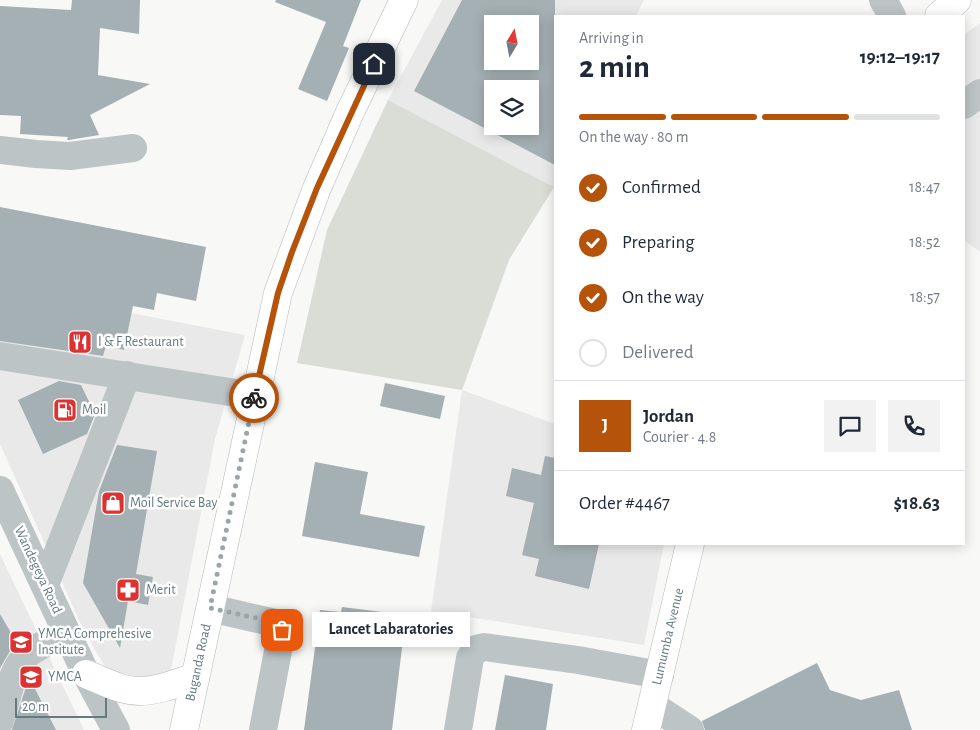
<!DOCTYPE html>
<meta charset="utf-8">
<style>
body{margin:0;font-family:"Alegreya Sans",sans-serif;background:#f2f2f3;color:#1f2937;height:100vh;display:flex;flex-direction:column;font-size:19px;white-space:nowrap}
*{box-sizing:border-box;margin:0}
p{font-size:16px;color:#747a83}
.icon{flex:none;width:28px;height:28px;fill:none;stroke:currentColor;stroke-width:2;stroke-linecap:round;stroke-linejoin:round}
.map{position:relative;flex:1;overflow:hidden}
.side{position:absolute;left:554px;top:15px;width:411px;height:530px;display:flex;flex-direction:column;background:#fff;border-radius:0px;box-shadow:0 2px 12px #0003}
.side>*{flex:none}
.needle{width:32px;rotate:10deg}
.tools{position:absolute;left:484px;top:15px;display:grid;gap:10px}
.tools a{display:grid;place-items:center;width:55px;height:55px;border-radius:0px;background:#fff;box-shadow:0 2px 12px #0003;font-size:25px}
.scale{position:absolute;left:15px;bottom:12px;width:92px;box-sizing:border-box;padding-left:5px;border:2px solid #647a7f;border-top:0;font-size:14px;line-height:18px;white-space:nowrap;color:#647a7f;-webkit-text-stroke:4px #fff;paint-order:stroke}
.pin{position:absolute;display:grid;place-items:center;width:42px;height:42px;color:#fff;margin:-21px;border-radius:10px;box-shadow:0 2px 8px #0006}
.courier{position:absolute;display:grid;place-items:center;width:50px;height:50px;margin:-25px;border:4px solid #b45309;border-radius:50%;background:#fff;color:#222;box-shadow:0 1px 6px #0007}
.bubble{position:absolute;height:35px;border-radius:0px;background:#fff;box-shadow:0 2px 12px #0003;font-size:16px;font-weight:700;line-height:35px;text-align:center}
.headline em{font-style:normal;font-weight:700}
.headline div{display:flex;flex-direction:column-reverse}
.headline{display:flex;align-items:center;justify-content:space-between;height:85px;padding:0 25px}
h1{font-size:32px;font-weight:700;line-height:38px}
.bar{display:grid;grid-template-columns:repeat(4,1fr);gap:8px 5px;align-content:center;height:60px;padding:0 25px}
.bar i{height:6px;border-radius:4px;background:#e0e1e3}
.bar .active{background:#b45309}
.bar p{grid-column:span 4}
.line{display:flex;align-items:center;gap:12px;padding:0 25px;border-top:1px solid #e0e1e3}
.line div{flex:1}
.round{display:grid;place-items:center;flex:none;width:52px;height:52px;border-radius:0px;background:#f2f2f3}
ol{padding:0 25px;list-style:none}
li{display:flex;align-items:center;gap:15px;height:55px}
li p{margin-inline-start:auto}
li .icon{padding:5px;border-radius:50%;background:#b45309;color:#fff;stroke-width:4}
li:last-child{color:#747a83}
li i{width:28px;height:28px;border:2px solid #e0e1e3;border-radius:50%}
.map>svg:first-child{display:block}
.built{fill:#e9e9e9;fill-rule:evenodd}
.green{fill:#d9ddd5}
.building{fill:#a4b0b3;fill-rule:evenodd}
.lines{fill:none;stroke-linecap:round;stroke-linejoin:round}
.major-casing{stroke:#b1b8ba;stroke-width:29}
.minor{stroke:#bdc4c5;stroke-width:28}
.major{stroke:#fff;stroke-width:28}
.done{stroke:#98a6a9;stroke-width:5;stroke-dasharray:0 9}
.route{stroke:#b45309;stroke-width:6}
.labels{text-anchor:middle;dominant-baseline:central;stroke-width:5;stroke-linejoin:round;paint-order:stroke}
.poi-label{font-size:14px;fill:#647a7f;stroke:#fff;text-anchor:start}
.street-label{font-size:14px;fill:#647a7f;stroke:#fff}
</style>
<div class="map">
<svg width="980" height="730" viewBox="0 0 980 730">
<rect width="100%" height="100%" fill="#f8f8f6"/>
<path class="built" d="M 442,0 L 644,0 L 636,16 L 555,16 L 554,187 L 388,100 ZM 492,24 L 530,24 L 530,61 L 492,61 ZM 492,89 L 530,89 L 530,126 L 492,126 Z
M 980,23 L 980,252 L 964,240 L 964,35 Z
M 0,283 L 115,310 L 245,335 L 215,439 L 171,670 L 155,680 L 107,670 L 84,631 L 0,444 Z
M 462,390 L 555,424 L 555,544 L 664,544 L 644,645 L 431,611 Z
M 0,554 L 84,730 L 0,730 Z"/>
<path class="green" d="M 388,100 L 554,187 L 509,260 L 462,390 L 297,363 L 327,230 Z"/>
<path class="building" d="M 72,0 L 140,0 L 139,34 L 100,28 L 98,75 L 150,84 L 90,115 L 99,135 L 69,140 L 67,140 L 68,137 L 20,134 L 21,116 L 0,115 L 0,6 L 71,10 Z
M 276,0 L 361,0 L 343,46 L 349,48 L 327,101 L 298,89 L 326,22 L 275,2 Z
M 462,0 L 555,0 L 555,165 L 414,91 ZM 492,24 L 530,24 L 530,61 L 492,61 ZM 492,89 L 530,89 L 530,126 L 492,126 Z
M 0,207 L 206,247 L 196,301 L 157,293 L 154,310 L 133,306 L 124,350 L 106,346 L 103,356 L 0,341 Z
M 59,381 L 81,385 L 95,414 L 87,434 L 43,454 L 18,400 Z
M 385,383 L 445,396 L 440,419 L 380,406 Z
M 117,445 L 157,451 L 136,574 L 153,577 L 148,605 L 128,601 L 120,648 L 83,583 L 99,491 Z
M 545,456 L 555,458 L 555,544 L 599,544 L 589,589 L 535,576 L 539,559 L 522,555 L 534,503 L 506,496 L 512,468 L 541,475 Z
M 315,462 L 368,472 L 360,514 L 425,526 L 419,557 L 302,536 Z
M 342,607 L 406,615 L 392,730 L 304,730 L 320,610 L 341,612 Z
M 0,614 L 17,643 L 10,651 L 0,668 Z
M 817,663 L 830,690 L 861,700 L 899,690 L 912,730 L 705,730 L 702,721 Z
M 33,672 L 37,680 L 31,681 L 56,730 L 12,730 L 25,690 Z
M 505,675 L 553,684 L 546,730 L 495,730 Z"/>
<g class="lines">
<g class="major-casing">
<g id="major">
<path d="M 939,16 L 957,0"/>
<path d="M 86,674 C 103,681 121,691 139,691 C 158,691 177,683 195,677"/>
<path id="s1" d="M 184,730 L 278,293 L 317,188 L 350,112 L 404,0"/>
<path id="s2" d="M 646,730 L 690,544"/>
</g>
</g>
<path class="minor" d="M 883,0 L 892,16
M 964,105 L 980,93
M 0,150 L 36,154 L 70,156 L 133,148
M 0,356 L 255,396
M 0,490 L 86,674 L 116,730
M 45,585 L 127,375
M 210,608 L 280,624 L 282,630 L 263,730
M 652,705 L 690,730
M 0,721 C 7,700 11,668 29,653 C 40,645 55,639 67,633
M 458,730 L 470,658 L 476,649 L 484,647 L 578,660 L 660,675"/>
<use href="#major" class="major"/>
</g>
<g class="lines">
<path class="done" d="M 254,398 L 210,608 L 275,622 L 280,624 L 282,630"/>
<path class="route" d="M 254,398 L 278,293 L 292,252 L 317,188 L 374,64"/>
</g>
<defs>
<g id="restaurant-square" transform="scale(1.25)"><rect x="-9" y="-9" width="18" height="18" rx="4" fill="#dc3231" stroke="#fff"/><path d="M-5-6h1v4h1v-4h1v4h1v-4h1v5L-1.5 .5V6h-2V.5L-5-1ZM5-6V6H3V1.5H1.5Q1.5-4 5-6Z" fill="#fff"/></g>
<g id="fuel-square" transform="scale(1.25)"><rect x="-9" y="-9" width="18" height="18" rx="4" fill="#dc3231" stroke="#fff"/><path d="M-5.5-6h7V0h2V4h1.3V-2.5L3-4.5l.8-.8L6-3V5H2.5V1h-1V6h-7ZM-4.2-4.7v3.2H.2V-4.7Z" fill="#fff"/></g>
<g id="shop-square" transform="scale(1.25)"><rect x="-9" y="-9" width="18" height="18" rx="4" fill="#dc3231" stroke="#fff"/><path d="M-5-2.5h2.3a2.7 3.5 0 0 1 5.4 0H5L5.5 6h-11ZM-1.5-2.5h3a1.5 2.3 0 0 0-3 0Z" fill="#fff"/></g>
<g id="pharmacy-square" transform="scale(1.25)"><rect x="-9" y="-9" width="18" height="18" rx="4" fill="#dc3231" stroke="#fff"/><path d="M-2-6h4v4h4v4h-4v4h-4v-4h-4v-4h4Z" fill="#fff"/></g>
<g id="university-square" transform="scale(1.25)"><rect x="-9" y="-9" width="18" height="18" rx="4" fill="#dc3231" stroke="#fff"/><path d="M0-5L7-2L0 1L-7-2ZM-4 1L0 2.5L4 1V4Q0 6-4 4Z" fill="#fff"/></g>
</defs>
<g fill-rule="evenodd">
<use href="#restaurant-square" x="80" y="342"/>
<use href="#fuel-square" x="65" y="410"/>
<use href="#shop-square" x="113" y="503"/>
<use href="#pharmacy-square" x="128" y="590"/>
<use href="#university-square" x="21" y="642"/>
<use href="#university-square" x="31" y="677"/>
</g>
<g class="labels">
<g class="poi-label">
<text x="98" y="342">I &amp; F Restaurant</text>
<text x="82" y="410">Moil</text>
<text x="130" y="503">Moil Service Bay</text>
<text x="146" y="590">Merit</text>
<text x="38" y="634">YMCA Comprehesive<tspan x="38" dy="16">Institute</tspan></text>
<text x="48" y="677">YMCA</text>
</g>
<g class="street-label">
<text transform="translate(38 570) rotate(65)">Wandegeya Road</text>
<text stroke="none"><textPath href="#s2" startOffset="96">Lumumba Avenue</textPath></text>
<text stroke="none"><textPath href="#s1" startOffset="69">Buganda Road</textPath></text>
</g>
</g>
</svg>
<div class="tools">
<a><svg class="needle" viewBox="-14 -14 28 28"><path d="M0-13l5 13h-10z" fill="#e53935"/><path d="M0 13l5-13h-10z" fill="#747a83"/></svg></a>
<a><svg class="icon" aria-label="layers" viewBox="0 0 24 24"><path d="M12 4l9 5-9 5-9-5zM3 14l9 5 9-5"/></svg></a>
</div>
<div class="scale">20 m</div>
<div class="pin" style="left:282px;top:630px;background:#ea580c"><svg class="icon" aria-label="bag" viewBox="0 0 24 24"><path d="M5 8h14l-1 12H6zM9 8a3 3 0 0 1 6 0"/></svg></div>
<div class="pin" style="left:374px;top:64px;background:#1f2937"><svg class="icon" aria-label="home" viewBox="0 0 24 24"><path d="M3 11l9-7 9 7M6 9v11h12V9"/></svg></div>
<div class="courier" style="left:254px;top:398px"><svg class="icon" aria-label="bike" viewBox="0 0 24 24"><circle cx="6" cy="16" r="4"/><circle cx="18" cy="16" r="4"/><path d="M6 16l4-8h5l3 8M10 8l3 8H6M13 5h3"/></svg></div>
<div class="bubble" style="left:312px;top:612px;width:158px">Lancet Labaratories</div>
<section class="side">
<div class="headline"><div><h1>2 min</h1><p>Arriving in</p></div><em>19:12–19:17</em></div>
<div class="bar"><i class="active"></i><i class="active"></i><i class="active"></i><i></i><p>On the way · 80 m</p></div>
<ol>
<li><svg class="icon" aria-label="check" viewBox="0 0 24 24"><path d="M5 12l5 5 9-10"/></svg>Confirmed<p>18:47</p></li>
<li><svg class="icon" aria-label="check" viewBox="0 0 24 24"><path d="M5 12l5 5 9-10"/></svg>Preparing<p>18:52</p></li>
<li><svg class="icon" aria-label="check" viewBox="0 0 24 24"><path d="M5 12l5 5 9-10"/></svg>On the way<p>18:57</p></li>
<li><i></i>Delivered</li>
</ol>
<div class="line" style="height:90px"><b class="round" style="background:#b45309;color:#fff">J</b><div><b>Jordan</b><p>Courier · 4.8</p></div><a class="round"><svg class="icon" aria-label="chat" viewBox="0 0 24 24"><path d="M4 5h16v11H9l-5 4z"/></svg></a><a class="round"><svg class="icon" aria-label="phone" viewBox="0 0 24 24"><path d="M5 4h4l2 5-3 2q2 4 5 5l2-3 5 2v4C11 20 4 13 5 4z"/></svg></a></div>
<div class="line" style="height:65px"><div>Order #4467</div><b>$18.63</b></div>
</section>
</div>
